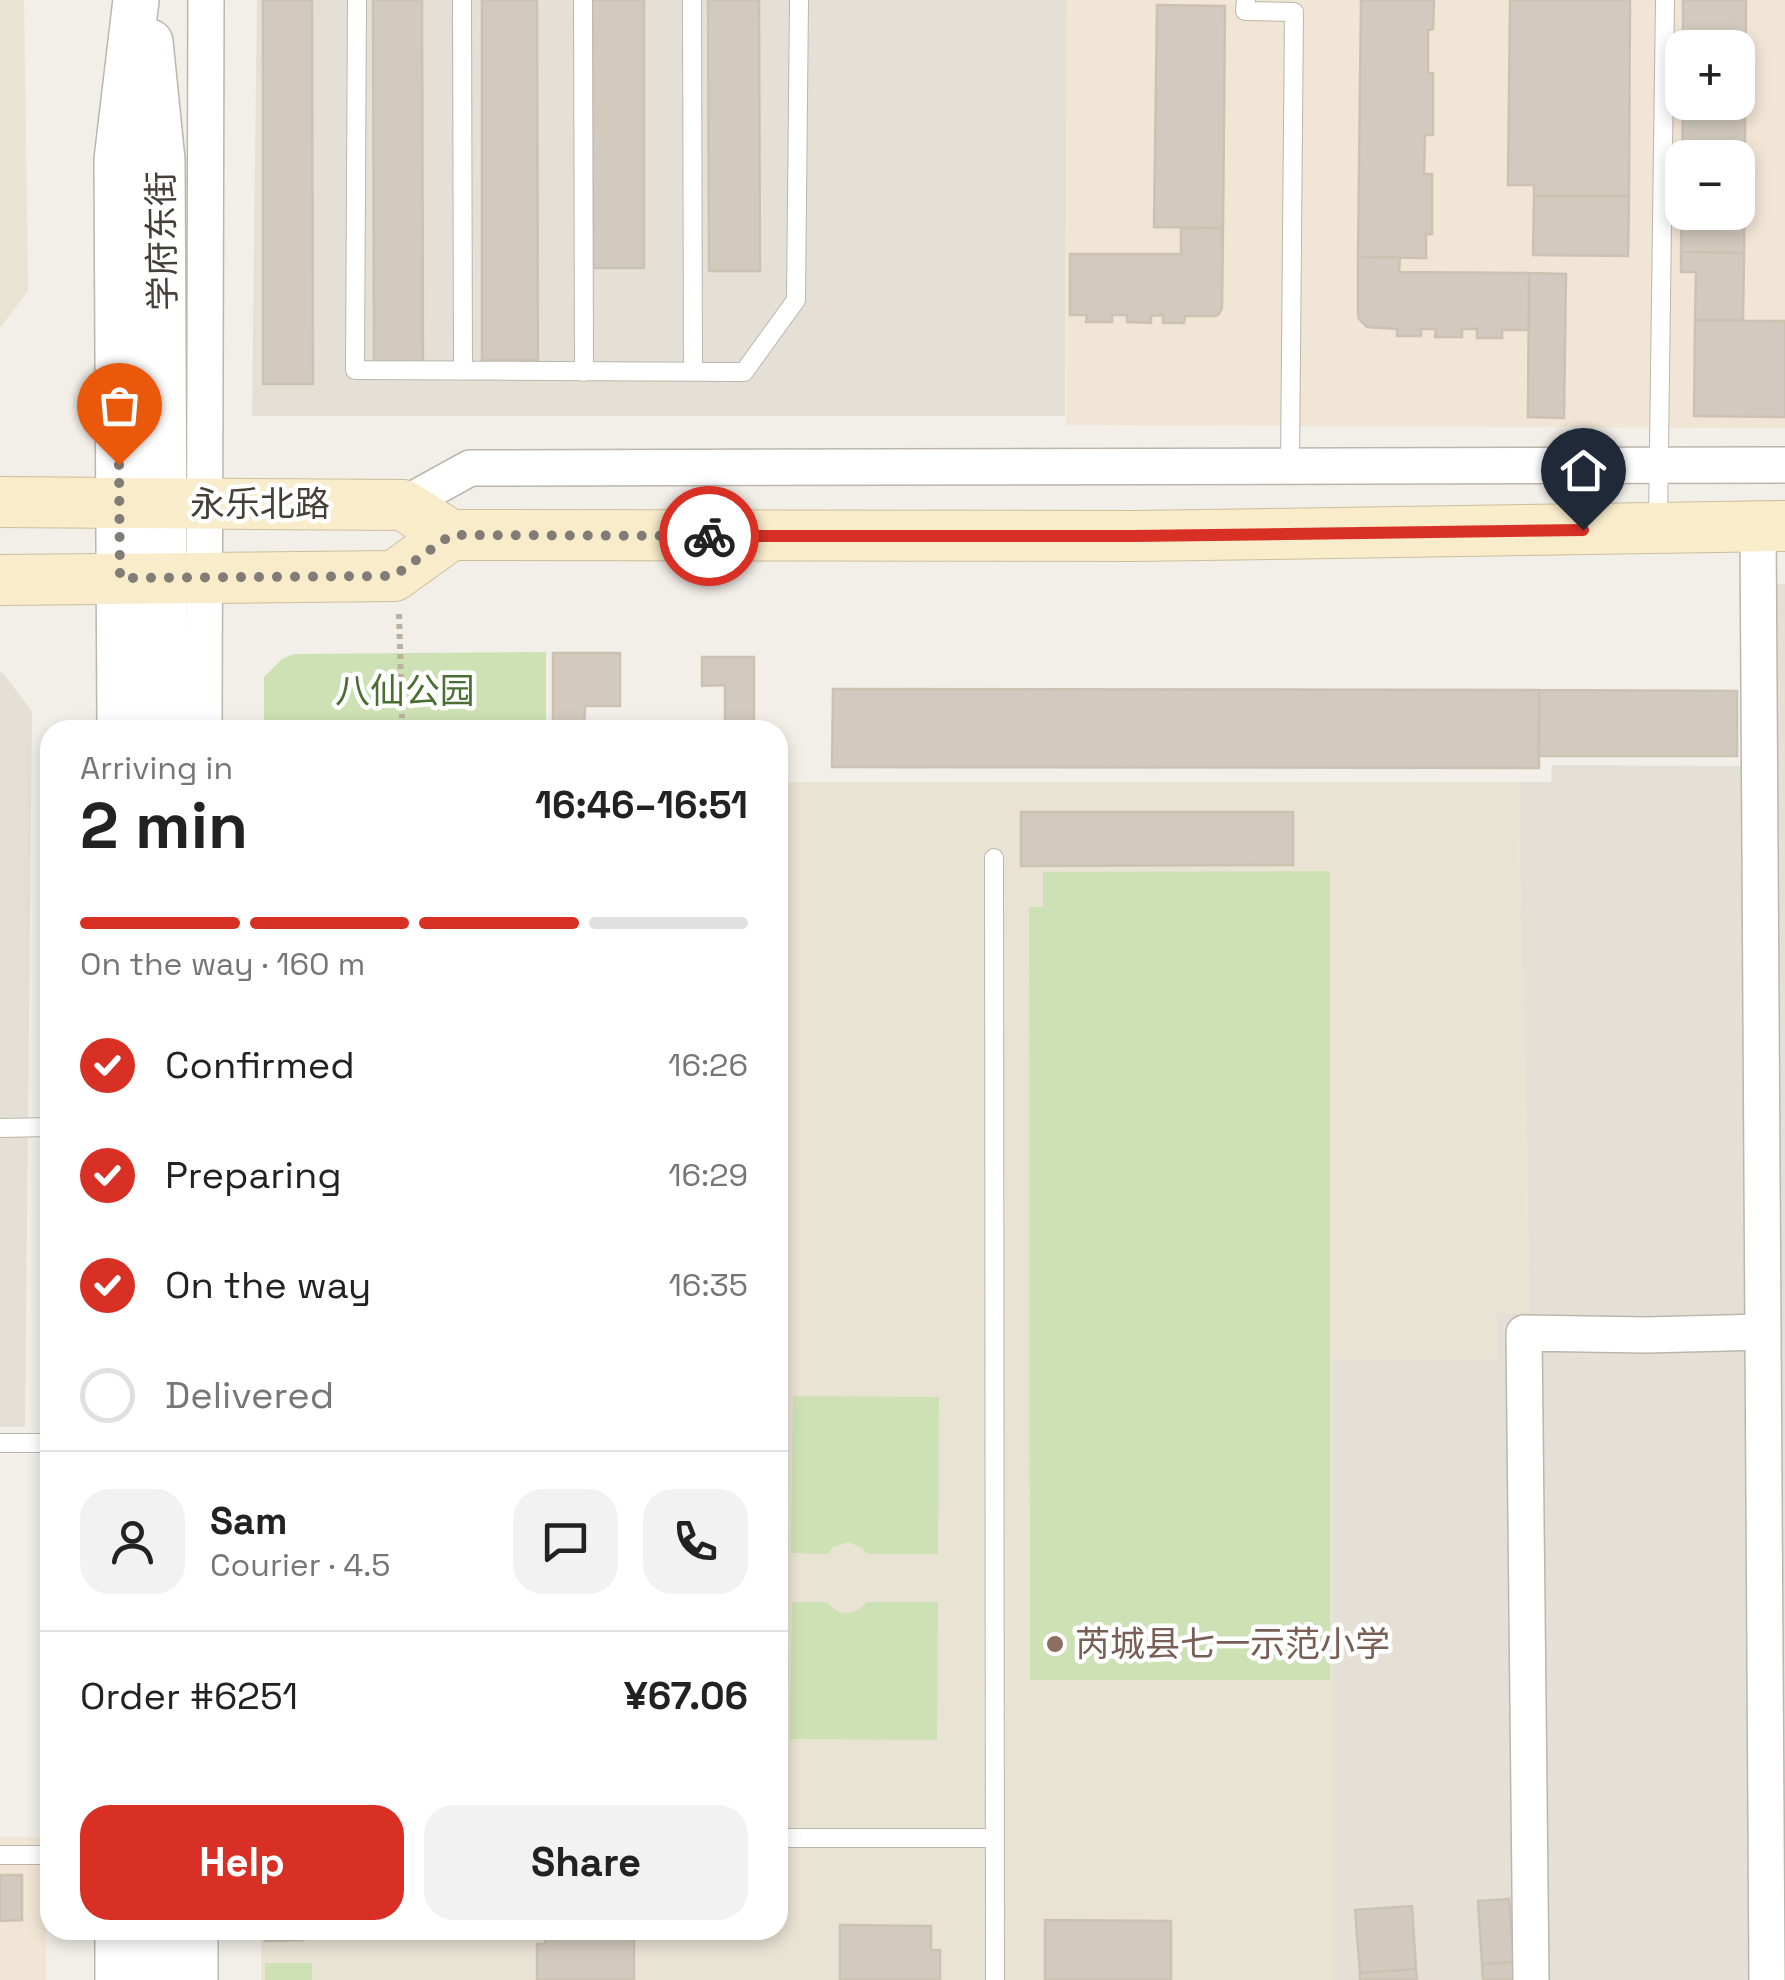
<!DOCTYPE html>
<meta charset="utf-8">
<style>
body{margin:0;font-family:"Space Grotesk","Noto Sans SC",sans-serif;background:#f2f2f2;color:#222;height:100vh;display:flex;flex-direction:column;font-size:38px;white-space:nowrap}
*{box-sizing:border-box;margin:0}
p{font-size:32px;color:#767676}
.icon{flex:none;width:55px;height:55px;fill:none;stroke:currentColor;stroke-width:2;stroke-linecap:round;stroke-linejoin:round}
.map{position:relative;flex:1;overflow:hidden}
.sheet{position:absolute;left:40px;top:720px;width:748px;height:1220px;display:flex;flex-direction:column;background:#fff;border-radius:30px;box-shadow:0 5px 15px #0003}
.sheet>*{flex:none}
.buttons{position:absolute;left:1665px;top:30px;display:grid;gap:20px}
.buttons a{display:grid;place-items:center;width:90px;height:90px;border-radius:20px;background:#fff;box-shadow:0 5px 15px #0003;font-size:50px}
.pin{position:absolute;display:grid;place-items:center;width:85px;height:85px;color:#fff;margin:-102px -42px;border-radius:50% 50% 50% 0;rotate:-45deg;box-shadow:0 0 10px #0007}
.pin .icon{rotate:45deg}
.courier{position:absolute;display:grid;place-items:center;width:100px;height:100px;margin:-50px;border:8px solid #d93025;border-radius:50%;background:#fff;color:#222;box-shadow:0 2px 12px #0007}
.headline em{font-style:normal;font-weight:700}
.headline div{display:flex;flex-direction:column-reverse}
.headline{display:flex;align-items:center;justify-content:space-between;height:170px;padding:0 40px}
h1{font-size:65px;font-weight:700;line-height:75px}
.bar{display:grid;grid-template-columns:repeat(4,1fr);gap:15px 10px;align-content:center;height:120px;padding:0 40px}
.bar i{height:12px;border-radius:8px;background:#e0e0e0}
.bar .selected{background:#d93025}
.bar p{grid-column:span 4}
.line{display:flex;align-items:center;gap:25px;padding:0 40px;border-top:2px solid #e0e0e0}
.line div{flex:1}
.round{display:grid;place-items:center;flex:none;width:105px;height:105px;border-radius:30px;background:#f2f2f2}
ol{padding:0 40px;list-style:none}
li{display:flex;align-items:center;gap:30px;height:110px}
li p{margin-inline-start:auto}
li .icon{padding:10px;border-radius:50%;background:#d93025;color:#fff;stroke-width:4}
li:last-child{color:#767676}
li i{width:55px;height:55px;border:5px solid #e0e0e0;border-radius:50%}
.cta{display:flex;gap:20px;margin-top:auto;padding:20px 40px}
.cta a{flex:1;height:115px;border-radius:30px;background:#d93025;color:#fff;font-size:40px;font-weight:700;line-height:115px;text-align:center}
.cta a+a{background:#f2f2f2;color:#222}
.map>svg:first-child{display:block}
.residential{fill:#e5e0d6}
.commercial{fill:#f1e5d5;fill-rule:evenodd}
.education{fill:#e9e3d3}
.green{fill:#cee1b5}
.building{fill:#d2cabe;stroke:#ccc2b2;stroke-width:2.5;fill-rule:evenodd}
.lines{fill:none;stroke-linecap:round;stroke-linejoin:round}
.service-casing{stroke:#bcb6ab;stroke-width:20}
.minor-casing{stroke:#bcb6ab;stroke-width:38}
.tertiary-casing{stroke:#bcb6ab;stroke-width:48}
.secondary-casing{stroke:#ccbf9c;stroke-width:52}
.path{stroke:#bcb19e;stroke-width:6;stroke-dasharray:5 5;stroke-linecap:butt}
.service{stroke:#fff;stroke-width:18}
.minor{stroke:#fff;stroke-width:35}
.tertiary{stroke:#fff;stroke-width:45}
.secondary{stroke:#f8eccb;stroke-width:50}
.done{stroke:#817c75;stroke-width:10;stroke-dasharray:0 18}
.route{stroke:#d93025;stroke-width:12}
.education-dot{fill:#8d6e63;stroke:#fff;stroke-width:4}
.labels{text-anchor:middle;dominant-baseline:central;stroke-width:9;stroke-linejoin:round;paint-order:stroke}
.street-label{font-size:35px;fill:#443f37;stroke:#fff}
.park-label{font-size:35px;fill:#4a6f31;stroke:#fff}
.education-label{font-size:35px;fill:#785e54;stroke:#fff;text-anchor:start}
</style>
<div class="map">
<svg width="1785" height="1980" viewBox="0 0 1785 1980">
<rect width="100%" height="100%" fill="#f2eee8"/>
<path class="residential" d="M 257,0 L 1067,0 L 1065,416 L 252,416 Z
M 1743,583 L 1785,584 L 1785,1980 L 1333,1980 L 1333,1358 L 1498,1359 L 1497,1313 L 1530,1312 L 1518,782 L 1551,782 L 1552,765 L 1741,766 Z
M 0,672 L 4,674 L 32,712 L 25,1427 L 0,1427 Z"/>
<path class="commercial" d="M 1067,0 L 1785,0 L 1785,428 L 1066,425 ZM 1682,48 L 1738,48 L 1738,102 L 1682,102 ZM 1682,158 L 1738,158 L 1738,212 L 1682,212 Z
M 0,1837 L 46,1837 L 46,1980 L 0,1980 Z"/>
<path class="education" d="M 0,0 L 24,0 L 28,291 L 0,328 Z
M 778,782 L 1518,782 L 1530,1313 L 1497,1314 L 1498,1359 L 1333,1359 L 1333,1980 L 261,1980 L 261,1930 L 778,1930 Z"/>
<path class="green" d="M 546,652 L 546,730 L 264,730 L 264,677 L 282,659 L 294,654 Z
M 1330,871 L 1330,1680 L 1030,1680 L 1029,907 L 1043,907 L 1043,872 Z
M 793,1396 L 939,1397 L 938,1554 L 868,1554 L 862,1548 L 848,1542 L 833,1547 L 828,1554 L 791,1553 Z
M 792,1602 L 827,1602 C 839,1617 854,1616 867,1602 L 938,1602 L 937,1740 L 790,1739 Z
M 265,1963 L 312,1963 L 312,1980 L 265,1980 Z"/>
<path class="building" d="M 263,0 L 312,0 L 313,384 L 263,384 Z
M 373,0 L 422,0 L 423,363 L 374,363 Z
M 482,0 L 537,0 L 538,360 L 482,360 Z
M 592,0 L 644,0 L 644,268 L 593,268 Z
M 708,0 L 759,0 L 760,271 L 709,271 Z
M 1361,0 L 1434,0 L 1433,29 L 1428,30 L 1428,73 L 1433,73 L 1433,135 L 1425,135 L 1424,174 L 1432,174 L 1432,234 L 1426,234 L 1426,258 L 1358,257 Z
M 1510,0 L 1630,0 L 1629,196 L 1534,196 L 1534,185 L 1508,185 Z
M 1683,0 L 1746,0 L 1744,253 L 1681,252 L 1683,102 L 1738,102 L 1738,48 L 1683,48 ZM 1682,158 L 1738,158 L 1738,212 L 1682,212 Z
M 1157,5 L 1225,6 L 1223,228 L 1154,227 Z
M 1534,196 L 1629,196 L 1628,256 L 1533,255 Z
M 1181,228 L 1223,228 L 1222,308 L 1219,314 L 1215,316 L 1185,316 L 1184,323 L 1163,323 L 1163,315 L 1151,316 L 1151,323 L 1127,322 L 1127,315 L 1112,315 L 1112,322 L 1086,322 L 1087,315 L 1070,315 L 1070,254 L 1181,254 Z
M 1681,252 L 1744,253 L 1743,320 L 1695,320 L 1696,272 L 1681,272 Z
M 1358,257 L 1400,257 L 1399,272 L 1529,273 L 1529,330 L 1502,330 L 1502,338 L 1477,338 L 1477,329 L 1462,329 L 1462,337 L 1435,337 L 1436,329 L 1421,329 L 1421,336 L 1397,336 L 1397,329 L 1367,327 L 1359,319 L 1358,314 Z
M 1529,273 L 1566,274 L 1564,418 L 1528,417 Z
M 1695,320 L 1785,321 L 1785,417 L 1694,416 Z
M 553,653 L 620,653 L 620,706 L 585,706 L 584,730 L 553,730 Z
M 702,657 L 754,657 L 754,730 L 725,730 L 725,685 L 702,686 Z
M 833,689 L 1539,690 L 1539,768 L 832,767 Z
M 1539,690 L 1737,691 L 1737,756 L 1538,756 Z
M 1021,812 L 1293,812 L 1293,865 L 1021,866 Z
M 0,1875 L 22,1875 L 22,1920 L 0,1921 Z
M 1509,1899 L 1514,1962 L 1482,1964 L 1478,1901 Z
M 1412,1906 L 1416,1969 L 1360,1973 L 1355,1910 Z
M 1045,1920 L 1171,1921 L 1171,1980 L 1045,1980 Z
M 840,1925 L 931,1926 L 931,1950 L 940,1950 L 940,1980 L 840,1980 Z
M 265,1930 L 303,1930 L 303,1940 L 265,1941 Z
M 545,1930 L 634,1930 L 634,1980 L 537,1980 L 537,1944 L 545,1944 Z
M 1514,1962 L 1515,1980 L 1483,1980 L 1482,1964 Z
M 1416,1969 L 1417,1980 L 1360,1980 L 1360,1973 Z"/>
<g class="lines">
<g class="service-casing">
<path id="service" d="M 357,0 L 355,370 L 744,372 L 796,300 L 799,0
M 462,0 L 463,371
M 583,0 L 584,372
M 692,0 L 693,372
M 1246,0 L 1245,11 L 1294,12 L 1290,466
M 1658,523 L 1665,0
M 994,858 L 995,1980
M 0,1128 L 50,1127
M 0,1443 L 50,1443
M 778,1838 L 995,1838
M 0,1855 L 50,1855"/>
</g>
<g class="minor-casing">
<path id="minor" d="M 403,505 L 470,468 L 1785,465
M 1758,527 L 1767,1980
M 204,730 L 206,0
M 200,1980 L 200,1930
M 1531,1980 L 1524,1333 L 1646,1335 L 1763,1332"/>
</g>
<g class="tertiary-casing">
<path id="tertiary" d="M 150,42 L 162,160 L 165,730
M 120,730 L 117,160 L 136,0
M 118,1980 L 118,1930
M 163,1980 L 163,1930"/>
</g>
<g class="secondary-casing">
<path id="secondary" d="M 0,502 L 403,505 L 451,535 L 1134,536 L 1785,526
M 0,580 L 394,576 L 451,535"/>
</g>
<path class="path" d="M 399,614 L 402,718"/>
<use href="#service" class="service"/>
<use href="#minor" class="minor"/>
<use href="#tertiary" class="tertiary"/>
<use href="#secondary" class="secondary"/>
</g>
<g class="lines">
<path class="done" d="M 119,465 L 120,578 L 394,576 L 451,535 L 709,536"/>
<path class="route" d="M 709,536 L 1134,536 L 1583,530"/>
</g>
<circle class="education-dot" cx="1055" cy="1644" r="10"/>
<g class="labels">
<g class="street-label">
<text transform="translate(162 241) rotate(-91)">学府东街</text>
<text x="260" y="504">永乐北路</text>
</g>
<g class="park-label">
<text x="405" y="691">八仙公园</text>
</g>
<g class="education-label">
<text x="1075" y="1644">芮城县七一示范小学</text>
</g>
</g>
</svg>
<div class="buttons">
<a>+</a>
<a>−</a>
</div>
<div class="pin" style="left:119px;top:465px;background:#ea580c"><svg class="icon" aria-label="bag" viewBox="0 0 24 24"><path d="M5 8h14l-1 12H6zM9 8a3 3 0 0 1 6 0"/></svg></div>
<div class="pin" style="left:1583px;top:530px;background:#1f2937"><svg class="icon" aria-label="home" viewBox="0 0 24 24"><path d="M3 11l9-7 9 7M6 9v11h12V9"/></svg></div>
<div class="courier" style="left:709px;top:536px"><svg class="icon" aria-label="bike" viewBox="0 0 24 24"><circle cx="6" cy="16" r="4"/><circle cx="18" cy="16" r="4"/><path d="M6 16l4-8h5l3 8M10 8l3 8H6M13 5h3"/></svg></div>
<section class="sheet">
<div class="headline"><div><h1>2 min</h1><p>Arriving in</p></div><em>16:46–16:51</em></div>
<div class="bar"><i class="selected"></i><i class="selected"></i><i class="selected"></i><i></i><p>On the way · 160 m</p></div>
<ol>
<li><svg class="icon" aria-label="check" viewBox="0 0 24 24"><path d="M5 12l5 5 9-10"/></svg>Confirmed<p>16:26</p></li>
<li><svg class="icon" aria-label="check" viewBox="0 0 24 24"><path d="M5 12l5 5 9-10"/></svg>Preparing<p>16:29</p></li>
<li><svg class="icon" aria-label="check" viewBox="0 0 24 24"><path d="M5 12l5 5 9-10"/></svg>On the way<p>16:35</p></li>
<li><i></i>Delivered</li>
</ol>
<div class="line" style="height:180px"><a class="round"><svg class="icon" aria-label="person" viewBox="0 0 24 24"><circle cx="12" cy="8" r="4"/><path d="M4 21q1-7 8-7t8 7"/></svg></a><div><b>Sam</b><p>Courier · 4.5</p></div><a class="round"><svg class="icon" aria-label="chat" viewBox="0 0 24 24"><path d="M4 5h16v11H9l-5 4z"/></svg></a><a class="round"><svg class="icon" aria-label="phone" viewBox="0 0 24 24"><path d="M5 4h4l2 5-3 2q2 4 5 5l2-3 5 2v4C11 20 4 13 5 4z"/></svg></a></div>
<div class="line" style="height:130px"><div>Order #6251</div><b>¥67.06</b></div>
<div class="cta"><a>Help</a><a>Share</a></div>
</section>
</div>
